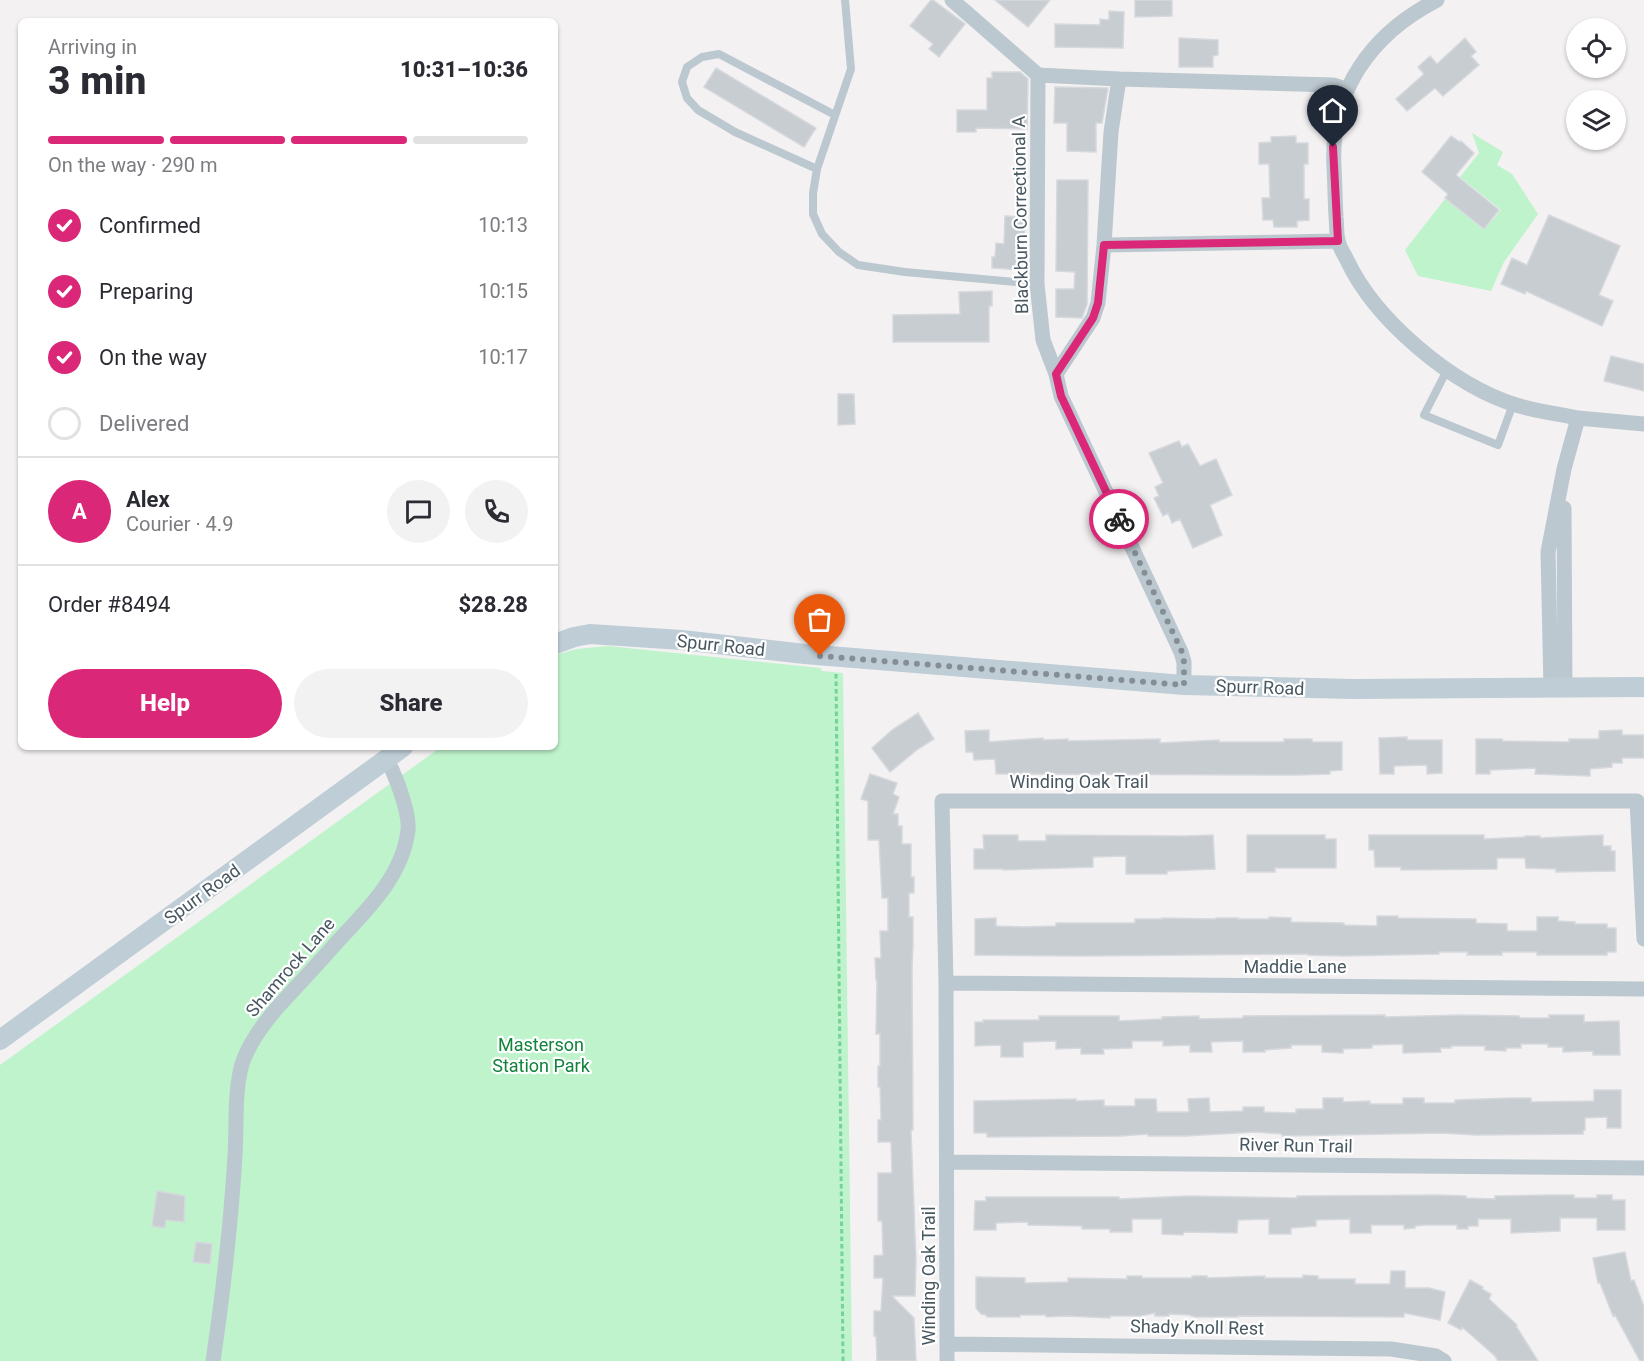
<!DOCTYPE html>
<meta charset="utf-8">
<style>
body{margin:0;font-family:Roboto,sans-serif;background:#f2f2f3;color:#2b2b33;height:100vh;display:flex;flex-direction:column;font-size:22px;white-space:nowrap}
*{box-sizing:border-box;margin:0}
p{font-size:20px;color:#7c7c81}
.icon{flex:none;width:33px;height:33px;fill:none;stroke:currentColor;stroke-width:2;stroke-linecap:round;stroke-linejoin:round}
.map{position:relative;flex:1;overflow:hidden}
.details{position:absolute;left:18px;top:18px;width:540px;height:732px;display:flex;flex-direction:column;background:#fff;border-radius:9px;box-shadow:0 2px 4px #0004}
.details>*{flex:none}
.fabs{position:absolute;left:1566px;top:18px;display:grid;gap:12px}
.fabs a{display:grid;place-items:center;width:60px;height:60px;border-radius:50%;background:#fff;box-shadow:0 2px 4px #0004;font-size:30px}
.pin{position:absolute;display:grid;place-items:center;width:51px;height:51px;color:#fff;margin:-62px -26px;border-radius:50% 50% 50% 0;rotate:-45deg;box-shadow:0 0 6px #0007}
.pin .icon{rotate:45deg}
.courier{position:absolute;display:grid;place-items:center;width:60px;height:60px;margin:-30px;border:4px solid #db2777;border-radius:50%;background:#fff;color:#222;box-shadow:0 2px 8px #0007}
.overview em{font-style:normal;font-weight:800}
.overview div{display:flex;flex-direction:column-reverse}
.overview{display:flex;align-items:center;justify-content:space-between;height:102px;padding:0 30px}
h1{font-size:39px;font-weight:800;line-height:45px}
.bar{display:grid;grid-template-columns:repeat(4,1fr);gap:9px 6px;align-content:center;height:72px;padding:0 30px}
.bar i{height:8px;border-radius:4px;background:#e1e1e2}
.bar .selected{background:#db2777}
.bar p{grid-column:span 4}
.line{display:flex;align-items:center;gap:15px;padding:0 30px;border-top:2px solid #e1e1e2}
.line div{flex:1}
.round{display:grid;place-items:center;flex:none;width:63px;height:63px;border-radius:32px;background:#f2f2f3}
ol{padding:0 30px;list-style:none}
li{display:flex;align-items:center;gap:18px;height:66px}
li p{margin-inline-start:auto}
li .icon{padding:6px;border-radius:50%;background:#db2777;color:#fff;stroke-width:4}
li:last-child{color:#7c7c81}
li i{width:33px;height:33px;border:3px solid #e1e1e2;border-radius:50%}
.action{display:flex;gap:12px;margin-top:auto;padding:12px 30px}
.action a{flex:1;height:69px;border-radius:36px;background:#db2777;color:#fff;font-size:24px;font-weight:800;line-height:69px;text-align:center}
.action a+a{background:#f2f2f3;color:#2b2b33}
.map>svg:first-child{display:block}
.green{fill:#bef3cc}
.building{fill:#c8cdd2;stroke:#d5d8dd;stroke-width:1.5}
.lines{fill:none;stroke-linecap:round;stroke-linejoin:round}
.path{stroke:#74d398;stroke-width:3;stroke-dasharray:4.5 3;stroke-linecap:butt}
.lane{stroke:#bcc8cf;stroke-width:8}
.street{stroke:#bcc8cf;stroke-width:15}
.secondary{stroke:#becdd6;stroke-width:20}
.done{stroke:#848e94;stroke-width:6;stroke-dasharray:0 10.8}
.route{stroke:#db2777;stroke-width:8}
.labels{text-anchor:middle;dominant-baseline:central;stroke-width:4.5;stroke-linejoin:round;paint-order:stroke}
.street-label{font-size:18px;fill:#485861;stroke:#fff}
.park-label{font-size:18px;fill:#11833b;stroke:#fff}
</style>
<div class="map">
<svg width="1644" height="1361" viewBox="0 0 1644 1361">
<rect width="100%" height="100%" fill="#f4f1f2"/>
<path class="green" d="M 1472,133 L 1503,152 L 1497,165 L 1512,174 L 1538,214 L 1504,262 L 1491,291 L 1418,276 L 1405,250 L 1445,199 L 1484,230 L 1501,210 L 1460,177 L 1479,153 Z
M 608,646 L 820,668 L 822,671 L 843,673 L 852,1361 L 0,1361 L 0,1065 L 441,747 L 555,747 L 555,655 L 577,649 Z"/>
<path class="building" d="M 931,0 L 933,0 L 965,24 L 939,57 L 929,49 L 933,44 L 910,26 Z
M 995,0 L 1050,0 L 1028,27 Z
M 1135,0 L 1172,0 L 1172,16 L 1135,17 Z
M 1109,11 L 1124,12 L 1123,48 L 1055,47 L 1055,24 L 1100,25 L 1100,19 L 1109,20 Z
M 1179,38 L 1218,40 L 1218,55 L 1213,56 L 1213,67 L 1179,67 Z
M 1465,38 L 1476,52 L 1471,56 L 1479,65 L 1443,96 L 1435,88 L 1407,111 L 1396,99 L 1424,74 L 1418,67 L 1430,56 L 1437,64 Z
M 716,68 L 816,128 L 804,147 L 704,87 Z
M 992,72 L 1020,72 L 1028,79 L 1027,129 L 976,128 L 976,132 L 957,132 L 957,110 L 987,110 L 987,78 L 992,78 Z
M 1055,87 L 1108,88 L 1102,123 L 1096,123 L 1096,152 L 1067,151 L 1067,123 L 1054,123 Z
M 1296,136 L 1296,143 L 1308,143 L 1308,164 L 1304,164 L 1304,199 L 1309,199 L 1309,220 L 1297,221 L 1297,227 L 1274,227 L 1273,220 L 1263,220 L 1262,198 L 1270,198 L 1269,164 L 1259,164 L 1259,143 L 1271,142 L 1271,137 Z
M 1451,136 L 1460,142 L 1461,141 L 1474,153 L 1456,175 L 1499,210 L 1484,229 L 1445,198 L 1448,194 L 1422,172 Z
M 1057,180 L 1088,180 L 1087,304 L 1082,318 L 1056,317 L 1056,289 L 1074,289 L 1075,272 L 1056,271 Z
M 1549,215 L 1620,246 L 1599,295 L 1613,301 L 1602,326 L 1526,291 L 1525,294 L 1501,284 L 1512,258 L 1527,265 Z
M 1005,216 L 1025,217 L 1023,270 L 992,268 L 992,257 L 995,257 L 996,243 L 1004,244 Z
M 992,291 L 992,306 L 989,306 L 989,342 L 893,342 L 893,315 L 960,314 L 959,292 Z
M 1611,356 L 1644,364 L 1644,391 L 1604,381 Z
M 838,394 L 854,394 L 855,424 L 838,425 Z
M 1179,441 L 1182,447 L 1188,444 L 1200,466 L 1216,459 L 1232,495 L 1210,505 L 1222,535 L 1193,548 L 1180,519 L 1172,523 L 1168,513 L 1163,516 L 1154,498 L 1159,496 L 1155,487 L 1163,483 L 1149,453 Z
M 918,713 L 934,739 L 918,749 L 890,772 L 872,748 L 892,730 Z
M 989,730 L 989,742 L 1043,738 L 1043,740 L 1068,739 L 1068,741 L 1160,739 L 1160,743 L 1219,740 L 1219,742 L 1284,742 L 1284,739 L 1312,739 L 1312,742 L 1342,742 L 1342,770 L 1330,771 L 1330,774 L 1298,775 L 996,774 L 995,759 L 974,760 L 973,752 L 966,752 L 965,731 Z
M 1622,730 L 1622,735 L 1644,735 L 1644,758 L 1622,758 L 1622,763 L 1612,763 L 1612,767 L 1590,769 L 1590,776 L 1535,774 L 1536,768 L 1490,770 L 1490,774 L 1476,774 L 1476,739 L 1502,739 L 1503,741 L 1569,742 L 1569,739 L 1599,739 L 1599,731 Z
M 1407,737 L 1407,740 L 1442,740 L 1442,773 L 1427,774 L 1427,765 L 1394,766 L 1394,774 L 1380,774 L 1379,738 Z
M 870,774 L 897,783 L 893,794 L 899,797 L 893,814 L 898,814 L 898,826 L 902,826 L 902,844 L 911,844 L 911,877 L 914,877 L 914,893 L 909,893 L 909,917 L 913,917 L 913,946 L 912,968 L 913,1130 L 911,1130 L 916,1261 L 915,1296 L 892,1296 L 914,1318 L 916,1361 L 877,1361 L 876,1336 L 874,1336 L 874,1311 L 881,1311 L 883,1278 L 874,1278 L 874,1256 L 883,1255 L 882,1221 L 878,1221 L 878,1173 L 892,1173 L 891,1142 L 878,1142 L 878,1120 L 881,1120 L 880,1087 L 878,1087 L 878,1066 L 880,1066 L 880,1034 L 876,1034 L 877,980 L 876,980 L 875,958 L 881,958 L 880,931 L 888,931 L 888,898 L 882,898 L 879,840 L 868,840 L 868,801 L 861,799 Z
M 983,835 L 1018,835 L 1018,841 L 1046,841 L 1046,835 L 1184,836 L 1213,835 L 1215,869 L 1167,871 L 1167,874 L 1126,874 L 1126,856 L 1093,857 L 1093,867 L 1003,870 L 1003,869 L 974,869 L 974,849 L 984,849 Z
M 1247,835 L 1325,835 L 1325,839 L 1336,839 L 1336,868 L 1275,868 L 1275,872 L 1247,872 Z
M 1369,835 L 1484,835 L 1484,839 L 1525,837 L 1525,836 L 1540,836 L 1540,838 L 1603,835 L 1603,846 L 1611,846 L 1611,851 L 1615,851 L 1615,871 L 1556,872 L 1556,869 L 1526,868 L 1525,858 L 1497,858 L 1497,869 L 1401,870 L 1401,867 L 1375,867 L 1374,850 L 1369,850 Z
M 1377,916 L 1398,916 L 1398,918 L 1476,919 L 1476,923 L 1507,924 L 1507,931 L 1537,931 L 1537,917 L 1558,917 L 1558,921 L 1575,922 L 1575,924 L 1607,924 L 1607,928 L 1616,928 L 1616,952 L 1607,952 L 1607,955 L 1537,955 L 1537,952 L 1502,952 L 1502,955 L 1467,955 L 1468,952 L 1439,952 L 1439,954 L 1343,956 L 1308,955 L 1308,954 L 1081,956 L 975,955 L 975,919 L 996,918 L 996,926 L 1022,927 L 1056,926 L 1056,923 L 1135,923 L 1135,919 L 1162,919 L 1162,918 L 1216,919 L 1216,918 L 1238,918 L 1238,919 L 1269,919 L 1269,917 L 1291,918 L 1291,922 L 1344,923 L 1344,925 L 1377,926 Z
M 1385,1015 L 1385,1017 L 1462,1015 L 1519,1016 L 1520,1018 L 1549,1018 L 1549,1015 L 1584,1015 L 1584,1022 L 1619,1021 L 1620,1055 L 1593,1055 L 1593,1051 L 1563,1052 L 1563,1047 L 1548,1047 L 1548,1044 L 1521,1044 L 1521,1048 L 1506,1048 L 1506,1051 L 1485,1050 L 1485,1046 L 1451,1046 L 1451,1048 L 1440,1048 L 1441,1052 L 1403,1053 L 1403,1044 L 1372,1045 L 1372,1048 L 1343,1049 L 1343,1053 L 1322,1052 L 1322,1045 L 1291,1045 L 1291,1048 L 1265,1050 L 1265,1052 L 1243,1052 L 1243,1041 L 1211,1042 L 1212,1052 L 1190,1052 L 1190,1045 L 1163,1046 L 1163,1041 L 1132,1041 L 1132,1048 L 1103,1049 L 1104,1054 L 1081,1054 L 1081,1048 L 1056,1049 L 1056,1041 L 1023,1042 L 1023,1057 L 1001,1057 L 1001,1045 L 975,1046 L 975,1022 L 983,1022 L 983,1020 L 1039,1020 L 1039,1016 L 1119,1016 L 1119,1021 L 1162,1019 L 1162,1017 L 1199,1016 L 1199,1019 L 1243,1018 L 1243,1016 Z
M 1594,1090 L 1621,1090 L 1621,1128 L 1607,1128 L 1607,1117 L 1585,1118 L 1585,1130 L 1583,1131 L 1583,1134 L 1476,1135 L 1442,1133 L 1282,1136 L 1282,1134 L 1255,1132 L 1185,1136 L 1148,1136 L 1148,1134 L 1121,1136 L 987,1137 L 987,1133 L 974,1133 L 974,1101 L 1076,1099 L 1076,1101 L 1104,1100 L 1104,1106 L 1135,1106 L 1135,1099 L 1156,1099 L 1157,1112 L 1189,1112 L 1188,1099 L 1209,1098 L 1210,1112 L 1243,1111 L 1243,1107 L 1264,1107 L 1264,1112 L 1296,1113 L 1296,1109 L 1323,1109 L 1323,1098 L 1343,1098 L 1343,1102 L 1370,1101 L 1370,1104 L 1403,1104 L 1403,1098 L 1424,1098 L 1424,1103 L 1455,1103 L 1455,1100 L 1510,1098 L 1531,1098 L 1531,1102 L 1594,1101 Z
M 157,1191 L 185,1196 L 184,1222 L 166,1220 L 165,1228 L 152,1226 Z
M 1547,1195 L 1574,1195 L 1574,1198 L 1597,1198 L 1597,1195 L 1612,1195 L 1612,1200 L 1625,1200 L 1625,1230 L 1597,1230 L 1597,1218 L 1560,1218 L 1560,1231 L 1511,1233 L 1511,1219 L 1478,1219 L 1478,1226 L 1468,1226 L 1468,1229 L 1457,1229 L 1457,1225 L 1425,1225 L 1415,1226 L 1415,1228 L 1404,1229 L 1404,1225 L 1371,1225 L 1371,1233 L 1350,1233 L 1350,1219 L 1316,1220 L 1316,1226 L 1291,1228 L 1291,1234 L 1269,1234 L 1269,1219 L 1238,1220 L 1237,1233 L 1184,1232 L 1183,1235 L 1162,1234 L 1162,1219 L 1132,1219 L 1132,1232 L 1110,1232 L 1110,1229 L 1082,1229 L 1082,1226 L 1028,1225 L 1028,1222 L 996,1223 L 996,1230 L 974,1230 L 975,1201 L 986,1201 L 986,1197 L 1119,1197 L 1119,1199 L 1189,1196 L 1297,1198 L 1297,1196 L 1439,1195 L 1466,1196 L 1466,1198 L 1495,1199 L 1495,1196 Z
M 196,1242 L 212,1244 L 210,1264 L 193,1262 Z
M 1625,1252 L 1631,1281 L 1634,1280 L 1644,1307 L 1644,1361 L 1640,1361 L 1615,1315 L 1613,1316 L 1600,1283 L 1598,1283 L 1593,1258 Z
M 1391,1271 L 1405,1271 L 1405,1288 L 1429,1288 L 1445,1292 L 1440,1320 L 1404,1313 L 1404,1317 L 1238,1316 L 1238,1317 L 1195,1317 L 1189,1315 L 1169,1314 L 1169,1316 L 1155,1316 L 1155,1313 L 1140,1316 L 1110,1316 L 1110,1318 L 1066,1316 L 1046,1317 L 1046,1315 L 1020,1315 L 1020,1317 L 987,1317 L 986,1315 L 981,1314 L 976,1308 L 976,1277 L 1025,1278 L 1025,1283 L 1068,1282 L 1068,1278 L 1127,1279 L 1127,1276 L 1142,1276 L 1142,1278 L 1192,1278 L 1192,1276 L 1207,1276 L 1207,1278 L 1265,1276 L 1265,1278 L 1303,1278 L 1303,1275 L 1318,1276 L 1318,1279 L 1355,1279 L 1355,1284 L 1390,1284 Z
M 1470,1280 L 1483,1287 L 1482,1289 L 1491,1294 L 1489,1299 L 1517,1325 L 1516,1326 L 1538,1361 L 1498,1361 L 1495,1356 L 1462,1327 L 1461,1330 L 1448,1323 Z"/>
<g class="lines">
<path class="path" d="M 836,674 L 843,1361"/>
<path class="lane" d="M 845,0 L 851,69 L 817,169 L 813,193 L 813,214 L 822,234 L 839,252 L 858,265 L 905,272 L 1037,284
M 817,169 L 735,132 L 698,110 L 687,98 L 682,82 L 687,67 L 702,57 L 719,54 L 835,115
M 1447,370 L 1424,415 L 1498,445 L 1513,404"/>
<path class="street" d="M 952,0 L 1038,75 L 1119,79 L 1334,85 L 1346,89
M 1437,0 C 1371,34 1330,91 1334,167 C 1335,184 1335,200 1336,217 C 1337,224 1336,232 1338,240 C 1339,247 1344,254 1347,260 C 1375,320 1452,385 1516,405 C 1536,411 1558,414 1578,418
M 1038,75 L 1037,284 L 1043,340 L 1056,374 L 1061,396 L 1181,652 L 1184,662 L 1184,685
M 1104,245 L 1338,241
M 1056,374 L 1093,318 L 1098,303 L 1104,245 L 1111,132 L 1119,79
M 1564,508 L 1565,688
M 1551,688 L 1548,552 L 1564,469 L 1578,418 L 1644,424
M 946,983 L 1644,989
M 947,1162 L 1644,1168
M 947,1344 L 1391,1349 L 1436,1356 L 1444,1361
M 213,1361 C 223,1293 231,1224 235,1155 C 237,1125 234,1093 242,1064 C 249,1043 263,1025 276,1009 C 297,986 318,964 338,941 C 368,909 403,875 408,830 C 410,813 395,774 387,760
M 947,1361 L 946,983 L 942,801 L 1637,801 L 1644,939"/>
<path class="secondary" d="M 555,644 L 574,637 L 590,634 L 682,640 L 805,654 L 1184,685 L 1353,689 L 1644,687
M 0,1040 L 403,747"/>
</g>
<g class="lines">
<path class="done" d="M 820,656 L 1184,685 L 1184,662 L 1182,652 L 1119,519"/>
<path class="route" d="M 1119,519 L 1061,396 L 1056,374 L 1093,318 L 1098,303 L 1104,245 L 1338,241 L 1333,147"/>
</g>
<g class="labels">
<g class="street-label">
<text transform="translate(1020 215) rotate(-91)">Blackburn Correctional A</text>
<text transform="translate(721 645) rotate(6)">Spurr Road</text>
<text transform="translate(1260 687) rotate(2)">Spurr Road</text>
<text x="1079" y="781">Winding Oak Trail</text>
<text transform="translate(202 894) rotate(-36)">Spurr Road</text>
<text x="1295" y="966">Maddie Lane</text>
<text transform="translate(290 967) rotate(-49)">Shamrock Lane</text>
<text transform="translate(1296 1145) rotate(1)">River Run Trail</text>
<text transform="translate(928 1276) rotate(-90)">Winding Oak Trail</text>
<text transform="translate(1197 1327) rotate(1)">Shady Knoll Rest</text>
</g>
<g class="park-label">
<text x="541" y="1044">Masterson<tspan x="541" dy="21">Station Park</tspan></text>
</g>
</g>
</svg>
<div class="fabs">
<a><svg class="icon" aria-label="locate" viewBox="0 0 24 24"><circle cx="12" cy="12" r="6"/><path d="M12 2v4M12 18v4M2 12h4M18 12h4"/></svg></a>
<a><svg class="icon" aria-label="layers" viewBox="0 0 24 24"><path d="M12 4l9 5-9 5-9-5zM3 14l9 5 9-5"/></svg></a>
</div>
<div class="pin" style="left:820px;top:656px;background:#ea580c"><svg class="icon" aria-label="bag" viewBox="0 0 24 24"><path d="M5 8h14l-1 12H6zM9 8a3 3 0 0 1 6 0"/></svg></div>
<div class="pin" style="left:1333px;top:147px;background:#1f2937"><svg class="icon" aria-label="home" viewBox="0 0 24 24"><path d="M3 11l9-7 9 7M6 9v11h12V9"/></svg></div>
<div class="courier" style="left:1119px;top:519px"><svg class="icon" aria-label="bike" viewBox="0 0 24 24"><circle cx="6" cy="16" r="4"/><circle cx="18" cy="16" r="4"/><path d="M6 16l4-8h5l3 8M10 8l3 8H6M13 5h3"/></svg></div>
<section class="details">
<div class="overview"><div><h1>3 min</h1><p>Arriving in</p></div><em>10:31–10:36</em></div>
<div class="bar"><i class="selected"></i><i class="selected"></i><i class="selected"></i><i></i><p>On the way · 290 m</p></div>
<ol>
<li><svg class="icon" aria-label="check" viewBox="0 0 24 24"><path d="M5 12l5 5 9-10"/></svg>Confirmed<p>10:13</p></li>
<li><svg class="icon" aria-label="check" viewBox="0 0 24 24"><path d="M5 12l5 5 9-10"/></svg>Preparing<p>10:15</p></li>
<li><svg class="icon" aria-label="check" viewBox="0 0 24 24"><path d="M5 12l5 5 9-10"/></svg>On the way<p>10:17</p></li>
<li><i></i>Delivered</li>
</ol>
<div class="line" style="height:108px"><b class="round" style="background:#db2777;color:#fff">A</b><div><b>Alex</b><p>Courier · 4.9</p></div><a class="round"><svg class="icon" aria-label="chat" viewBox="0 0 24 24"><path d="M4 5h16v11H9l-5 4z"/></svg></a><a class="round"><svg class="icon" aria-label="phone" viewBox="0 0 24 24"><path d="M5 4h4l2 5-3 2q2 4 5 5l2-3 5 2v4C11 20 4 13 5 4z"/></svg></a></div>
<div class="line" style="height:78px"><div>Order #8494</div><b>$28.28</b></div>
<div class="action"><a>Help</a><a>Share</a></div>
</section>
</div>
